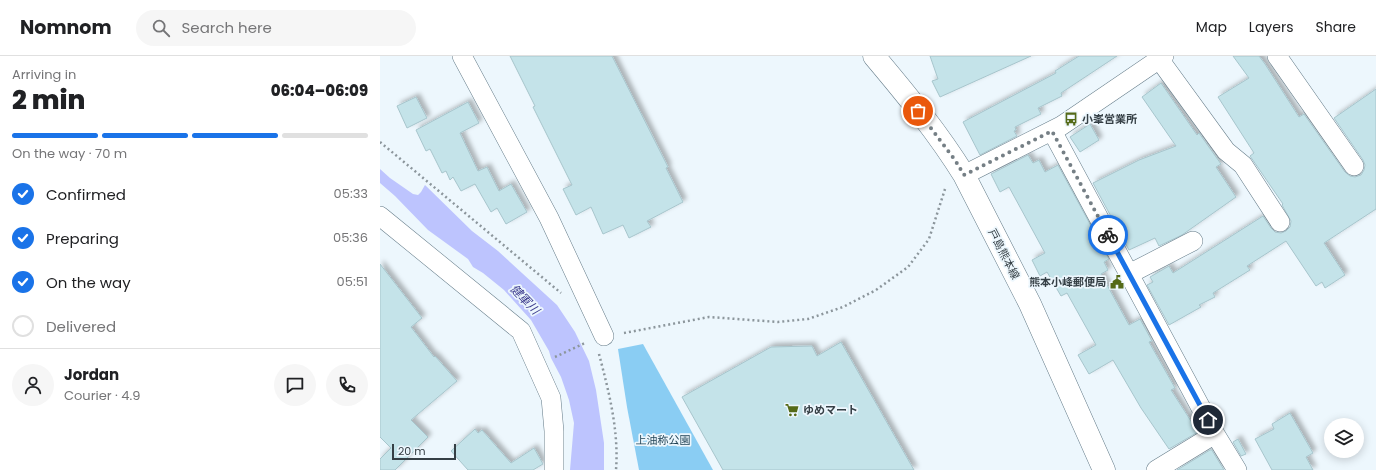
<!DOCTYPE html>
<meta charset="utf-8">
<style>
body{margin:0;font-family:Poppins,"Noto Sans JP",sans-serif;background:#f6f6f6;color:#202124;height:100vh;display:flex;flex-direction:column;font-size:15px;white-space:nowrap}
*{box-sizing:border-box;margin:0}
p{font-size:13px;color:#757577}
.icon{flex:none;width:22px;height:22px;fill:none;stroke:currentColor;stroke-width:2;stroke-linecap:round;stroke-linejoin:round}
.map{position:relative;flex:1;overflow:hidden}
.panel{display:flex;flex-direction:column;background:#fff;width:380px}
.panel>*{flex:none}
.tools{position:absolute;left:944px;top:362px;display:grid;gap:8px}
.tools a{display:grid;place-items:center;width:40px;height:40px;border-radius:50%;background:#fff;box-shadow:0 2px 10px #0003;font-size:20px}
.scale{position:absolute;left:12px;bottom:10px;width:64px;box-sizing:border-box;padding-left:4px;border:2px solid #353f45;border-top:0;font-size:11px;line-height:14px;white-space:nowrap;color:#353f45;-webkit-text-stroke:3px #edf7fd;paint-order:stroke}
.pin{position:absolute;display:grid;place-items:center;width:34px;height:34px;color:#fff;margin:-17px;border:2px solid #fff;border-radius:50%;box-shadow:0 1px 4px #0007}
.courier{position:absolute;display:grid;place-items:center;width:40px;height:40px;margin:-20px;border:3px solid #1a73e8;border-radius:50%;background:#fff;color:#222;box-shadow:0 1px 5px #0007}
.summary em{font-style:normal;font-weight:800}
.summary div{display:flex;flex-direction:column-reverse}
.summary{display:flex;align-items:center;justify-content:space-between;height:68px;padding:0 12px}
h1{font-size:26px;font-weight:800;line-height:30px}
.bar{display:grid;grid-template-columns:repeat(4,1fr);gap:6px 4px;align-content:center;height:48px;padding:0 12px}
.bar i{height:5px;border-radius:3px;background:#e0e0e0}
.bar .selected{background:#1a73e8}
.bar p{grid-column:span 4}
.line{display:flex;align-items:center;gap:10px;padding:0 12px;border-top:1px solid #e0e0e0}
.line div{flex:1}
.round{display:grid;place-items:center;flex:none;width:42px;height:42px;border-radius:21px;background:#f6f6f6}
ol{padding:0 12px;list-style:none}
li{display:flex;align-items:center;gap:12px;height:44px}
li p{margin-inline-start:auto}
li .icon{padding:4px;border-radius:50%;background:#1a73e8;color:#fff;stroke-width:4}
li:last-child{color:#757577}
li i{width:22px;height:22px;border:2px solid #e0e0e0;border-radius:50%}
header{display:flex;align-items:center;gap:24px;box-sizing:border-box;height:56px;padding:0 20px;background:#fff;border-bottom:1px solid #e0e0e0}
header strong{font-size:19px}
nav{display:flex;gap:22px;margin-inline-start:auto;font-size:14px}
.search{width:280px;height:36px;background:#f6f6f6;display:flex;align-items:center;gap:10px;box-sizing:border-box;padding:0 14px;border-radius:22px;color:#757577;font-size:15px}
main{display:flex;flex:1;min-height:0}
.map>svg:first-child{display:block}
.green{fill:#8acdf3}
.water{fill:#bdc4fe}
.building{fill:#c4e3e9;stroke:#a7c5cc;filter:url(#shadow)}
.lines{fill:none;stroke-linecap:round;stroke-linejoin:round}
.minor-casing{stroke:#657c89;stroke-width:20}
.secondary-casing{stroke:#657c89;stroke-width:23}
.path{stroke:#8c969c;stroke-width:2.5;stroke-dasharray:2 3;stroke-linecap:butt}
.minor{stroke:#fff;stroke-width:19}
.secondary{stroke:#fff;stroke-width:22}
.done{stroke:#757f85;stroke-width:4;stroke-dasharray:0 7.2}
.route{stroke:#1a73e8;stroke-width:5}
.labels{text-anchor:middle;dominant-baseline:central;stroke-width:3.5;stroke-linejoin:round;paint-order:stroke}
.poi-label{font-size:11px;font-weight:bold;fill:#353f45;stroke:#edf7fd;text-anchor:start}
.street-label{font-size:11px;fill:#353f45;stroke:#edf7fd}
.park-label{font-size:11px;fill:#1c3f52;stroke:#edf7fd}
.water-label{font-size:12px;font-style:italic;fill:#3f3e90;stroke:#edf7fd}
</style>
<header>
<strong>Nomnom</strong>
<div class="search"><svg class="icon" aria-label="search" viewBox="0 0 24 24"><circle cx="10" cy="10" r="6"/><path d="M15 15l6 6"/></svg>Search here</div>
<nav><a>Map</a><a>Layers</a><a>Share</a></nav>
</header>
<main>
<section class="panel">
<div class="summary"><div><h1>2 min</h1><p>Arriving in</p></div><em>06:04–06:09</em></div>
<div class="bar"><i class="selected"></i><i class="selected"></i><i class="selected"></i><i></i><p>On the way · 70 m</p></div>
<ol>
<li><svg class="icon" aria-label="check" viewBox="0 0 24 24"><path d="M5 12l5 5 9-10"/></svg>Confirmed<p>05:33</p></li>
<li><svg class="icon" aria-label="check" viewBox="0 0 24 24"><path d="M5 12l5 5 9-10"/></svg>Preparing<p>05:36</p></li>
<li><svg class="icon" aria-label="check" viewBox="0 0 24 24"><path d="M5 12l5 5 9-10"/></svg>On the way<p>05:51</p></li>
<li><i></i>Delivered</li>
</ol>
<div class="line" style="height:72px"><a class="round"><svg class="icon" aria-label="person" viewBox="0 0 24 24"><circle cx="12" cy="8" r="4"/><path d="M4 21q1-7 8-7t8 7"/></svg></a><div><b>Jordan</b><p>Courier · 4.9</p></div><a class="round"><svg class="icon" aria-label="chat" viewBox="0 0 24 24"><path d="M4 5h16v11H9l-5 4z"/></svg></a><a class="round"><svg class="icon" aria-label="phone" viewBox="0 0 24 24"><path d="M5 4h4l2 5-3 2q2 4 5 5l2-3 5 2v4C11 20 4 13 5 4z"/></svg></a></div>
</section>
<div class="map">
<svg width="996" height="414" viewBox="0 0 996 414">
<defs>
<filter id="shadow"><feDropShadow dx="3.5" dy="-3.5" stdDeviation="2" flood-color="#0004"/></filter>
</defs>
<rect width="100%" height="100%" fill="#edf7fd"/>
<path class="green" d="M 263,288 L 333,414 L 259,414 L 247,351 L 238,293 Z"/>
<path class="water" d="M 0,113 L 10,122 L 33,138 L 38,139 L 41,136 L 45,129 L 92,175 L 118,195 L 177,249 L 195,276 L 209,305 L 216,334 L 224,387 L 224,414 L 190,414 L 194,367 L 189,344 L 181,321 L 171,302 L 169,295 L 151,264 L 124,234 L 103,217 L 93,211 L 88,203 L 48,174 L 15,140 L 0,127 Z"/>
<path class="building" d="M 130,0 L 232,0 L 288,111 L 286,112 L 303,146 L 267,165 L 271,171 L 249,182 L 243,169 L 223,178 L 211,151 L 196,159 L 183,133 L 192,129 L 153,51 L 155,50 Z
M 550,0 L 651,0 L 560,41 L 552,25 L 558,23 Z
M 699,0 L 737,0 L 681,37 L 682,40 L 658,52 L 661,58 L 635,71 L 636,74 L 634,75 L 637,80 L 600,99 L 583,66 L 676,17 L 675,15 Z
M 853,0 L 879,0 L 885,8 L 919,61 L 924,58 L 965,116 L 970,120 L 975,121 L 981,119 L 984,114 L 985,109 L 983,104 L 954,62 L 996,33 L 996,153 L 944,187 L 965,219 L 945,232 L 942,226 L 936,230 L 906,185 L 867,210 L 870,214 L 833,237 L 835,241 L 819,249 L 821,251 L 789,269 L 767,229 L 773,226 L 770,221 L 789,210 L 793,217 L 883,160 L 891,172 L 895,176 L 901,177 L 906,175 L 910,171 L 911,165 L 902,149 L 903,148 L 870,100 L 874,97 L 838,41 L 869,22 Z
M 781,27 L 817,79 L 819,77 L 841,108 L 836,111 L 856,141 L 802,179 L 779,190 L 775,182 L 749,194 L 713,127 L 759,104 L 796,90 L 762,41 Z
M 36,41 L 47,62 L 27,72 L 17,50 Z
M 88,46 L 99,67 L 80,77 L 98,115 L 107,111 L 119,135 L 131,128 L 147,156 L 126,168 L 117,152 L 111,156 L 95,128 L 81,135 L 73,121 L 70,124 L 66,115 L 62,117 L 50,93 L 46,95 L 36,74 Z
M 710,68 L 719,84 L 700,96 L 690,81 Z
M 648,99 L 653,107 L 659,104 L 665,116 L 678,109 L 729,203 L 724,206 L 728,214 L 721,218 L 749,269 L 760,263 L 772,285 L 769,286 L 795,332 L 791,334 L 818,376 L 789,393 L 761,352 L 733,304 L 709,318 L 698,299 L 716,289 L 687,237 L 681,240 L 667,216 L 660,220 L 652,204 L 665,197 L 629,131 L 620,136 L 611,118 Z
M 0,208 L 42,262 L 31,271 L 54,301 L 55,300 L 77,325 L 31,364 L 48,381 L 15,414 L 0,414 L 0,403 L 11,392 L 0,381 Z
M 461,286 L 534,414 L 343,414 L 302,341 L 391,291 L 432,290 L 437,300 Z
M 910,357 L 933,397 L 926,401 L 933,414 L 892,414 L 875,383 L 894,373 L 892,368 Z
M 95,373 L 98,377 L 102,374 L 131,407 L 154,392 L 163,408 L 153,414 L 88,414 L 71,395 Z
M 858,383 L 866,398 L 861,400 L 853,386 Z
M 830,394 L 832,394 L 833,396 L 844,414 L 797,414 Z"/>
<g class="lines">
<g class="minor-casing">
<path id="minor" d="M 82,0 L 169,162 L 224,280
M 897,0 L 974,110
M 779,3 L 846,95 L 863,109 L 900,166
M 672,75 L 835,378 L 776,414
M 584,119 L 681,70 L 784,0
M 0,160 L 141,275 L 171,342 L 174,375 L 174,414
M 749,218 L 813,185
M 835,378 L 857,414"/>
</g>
<g class="secondary-casing">
<path id="secondary" d="M 494,0 C 526,38 558,77 584,119 L 650,248 L 724,414"/>
</g>
<path class="path" d="M 0,86 L 181,237
M 244,277 L 329,261 L 398,266 L 428,263 L 463,251 L 496,234 L 528,211 L 549,183 L 565,133
M 219,298 C 229,336 239,375 236,414
M 175,301 L 205,287"/>
<use href="#minor" class="minor"/>
<use href="#secondary" class="secondary"/>
</g>
<g class="lines">
<path class="done" d="M 538,55 L 575,104 L 584,119 L 672,75 L 728,179"/>
<path class="route" d="M 728,179 L 828,364"/>
</g>
<defs>
<g id="bus-bare" transform="scale(1.08)"><path d="M-5-6H5V4H4V6H2V4H-2V6H-4V4H-5ZM-3.5-4V0h7V-4ZM-3.5 1.2v1.5H-2V1.2ZM2 1.2v1.5H3.5V1.2Z" fill="#556a18" stroke="#edf7fd" stroke-width="2.5" paint-order="stroke"/></g>
<g id="civic-bare" transform="scale(1.08)"><path d="M-.6-6.5H3V-4.5H.6V-3L4-1V1h2V6H-6V1h2V-1L-.6-3ZM-1.2 2.5V6h2.4V2.5Z" fill="#556a18" stroke="#edf7fd" stroke-width="2.5" paint-order="stroke"/></g>
<g id="supermarket-bare" transform="scale(1.08)"><path d="M-6-5.5h2.5l.6 2H6L4.5 2H-2.5L-4.4-4H-6ZM-1.5 3.2a1.3 1.3 0 1 0 .1 0ZM3 3.2a1.3 1.3 0 1 0 .1 0Z" fill="#556a18" stroke="#edf7fd" stroke-width="2.5" paint-order="stroke"/></g>
</defs>
<g fill-rule="evenodd">
<use href="#bus-bare" x="691" y="63"/>
<use href="#civic-bare" x="737" y="226"/>
<use href="#supermarket-bare" x="412" y="354"/>
</g>
<g class="labels">
<g class="poi-label">
<text x="702" y="63">小峯営業所</text>
<text x="726" y="226" text-anchor="end">熊本小峰郵便局</text>
<text x="423" y="354">ゆめマート</text>
</g>
<g class="street-label">
<text transform="translate(624 198) rotate(63)">戸島熊本線</text>
</g>
<g class="park-label">
<text x="283" y="384">上油称公園</text>
</g>
<g class="water-label">
<text transform="translate(145 243) rotate(46)">健軍川</text>
</g>
</g>
</svg>
<div class="tools">
<a><svg class="icon" aria-label="layers" viewBox="0 0 24 24"><path d="M12 4l9 5-9 5-9-5zM3 14l9 5 9-5"/></svg></a>
</div>
<div class="scale">20 m</div>
<div class="pin" style="left:538px;top:55px;background:#ea580c"><svg class="icon" aria-label="bag" viewBox="0 0 24 24"><path d="M5 8h14l-1 12H6zM9 8a3 3 0 0 1 6 0"/></svg></div>
<div class="pin" style="left:828px;top:364px;background:#1f2937"><svg class="icon" aria-label="home" viewBox="0 0 24 24"><path d="M3 11l9-7 9 7M6 9v11h12V9"/></svg></div>
<div class="courier" style="left:728px;top:179px"><svg class="icon" aria-label="bike" viewBox="0 0 24 24"><circle cx="6" cy="16" r="4"/><circle cx="18" cy="16" r="4"/><path d="M6 16l4-8h5l3 8M10 8l3 8H6M13 5h3"/></svg></div>
</div>
</main>
